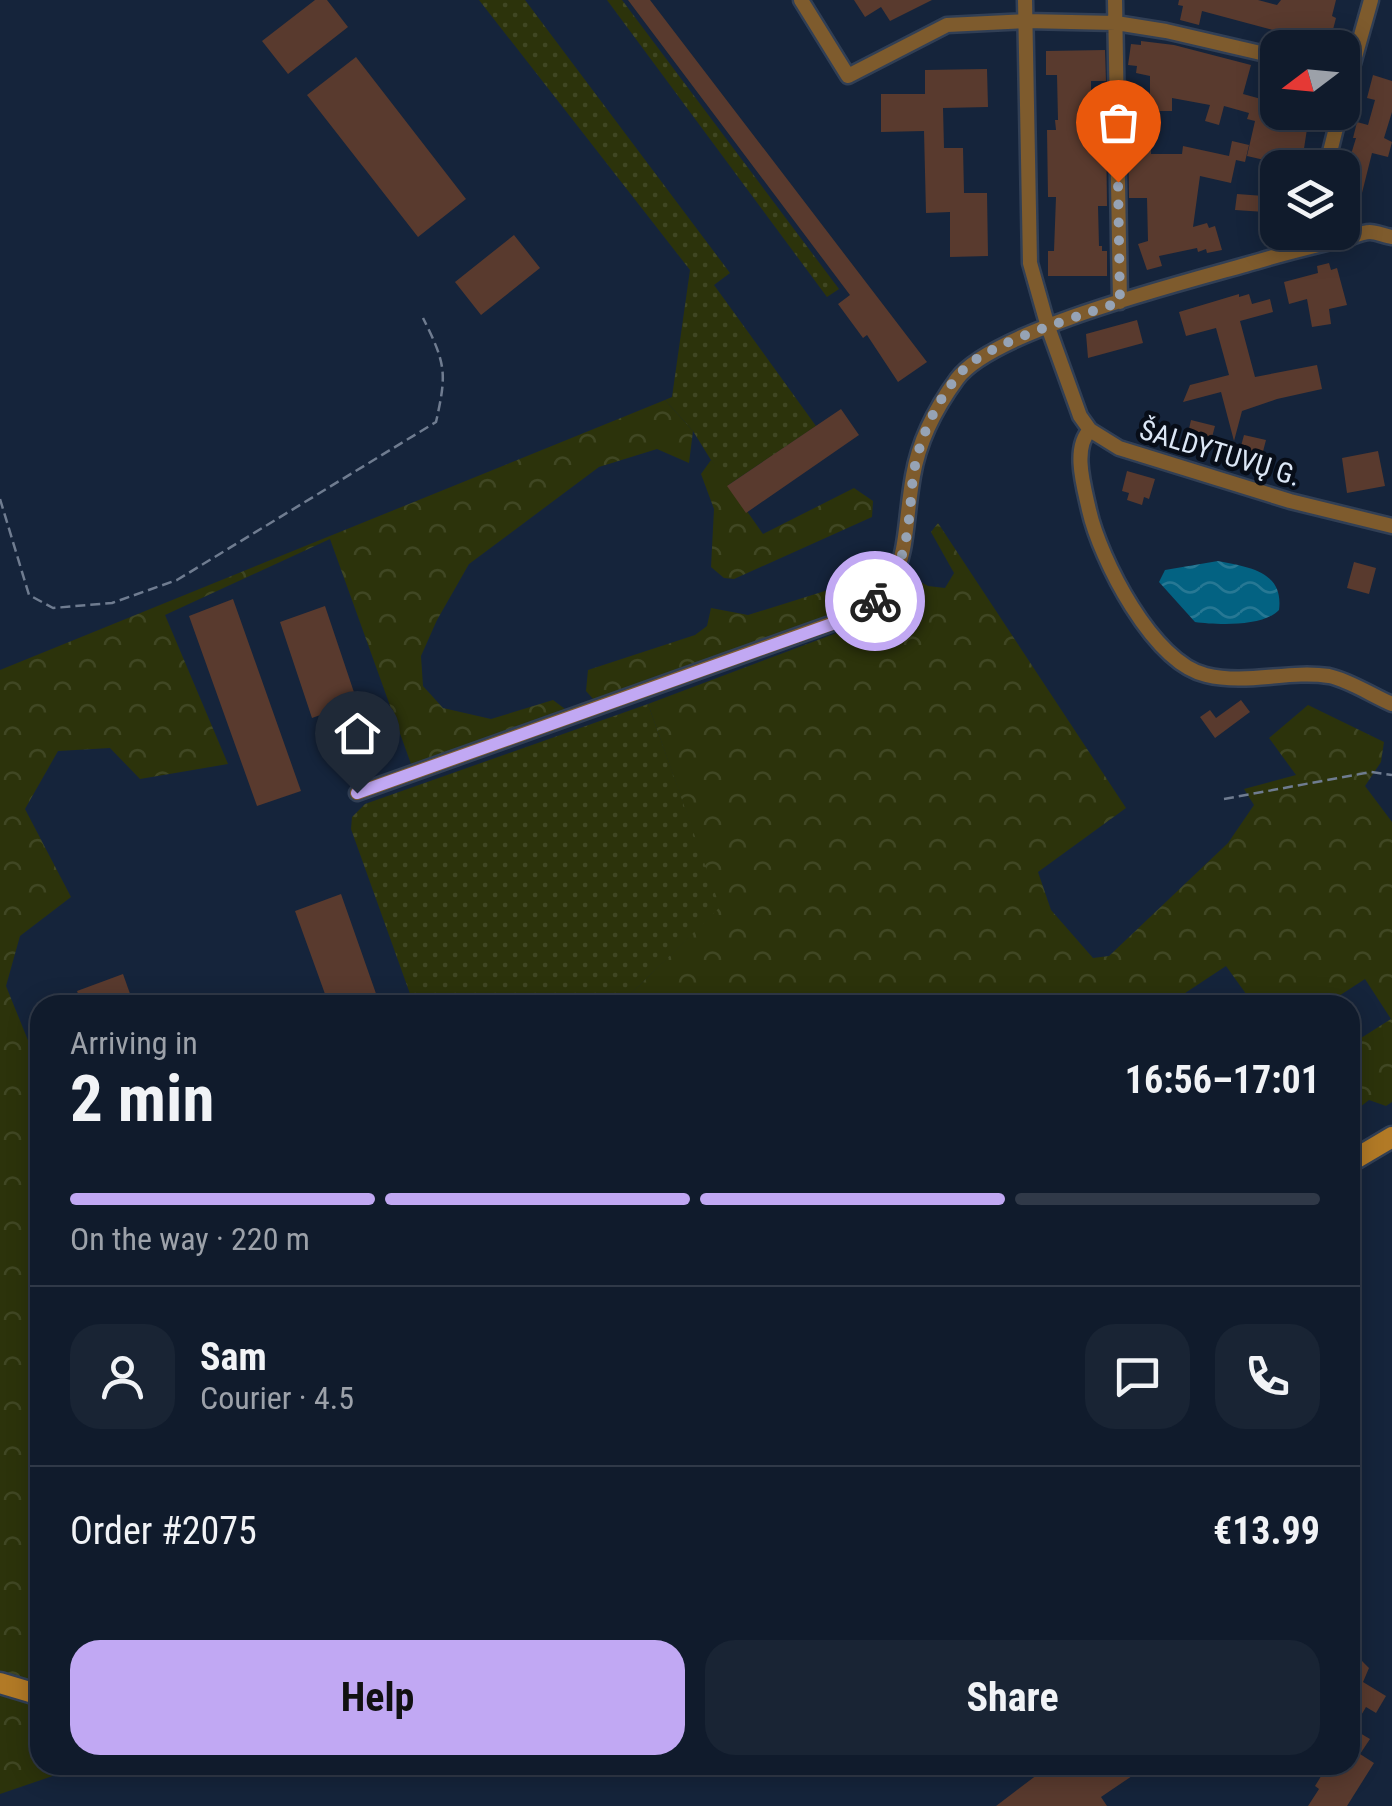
<!DOCTYPE html>
<meta charset="utf-8">
<style>
body{margin:0;font-family:"Roboto Condensed",sans-serif;background:#192434;color:#f1f3f6;height:100vh;display:flex;flex-direction:column;font-size:38px;white-space:nowrap}
*{box-sizing:border-box;margin:0}
p{font-size:32px;color:#9ca1a9}
.icon{flex:none;width:55px;height:55px;fill:none;stroke:currentColor;stroke-width:2;stroke-linecap:round;stroke-linejoin:round}
.map{position:relative;flex:1;overflow:hidden}
.drawer{position:absolute;left:30px;top:995px;width:1330px;height:780px;display:flex;flex-direction:column;background:#101b2c;border-radius:30px;box-shadow:0 5px 25px #0003,0 0 0 2px #303948}
.drawer>*{flex:none}
.needle{width:65px;rotate:254deg}
.buttons{position:absolute;left:1260px;top:30px;display:grid;gap:20px}
.buttons a{display:grid;place-items:center;width:100px;height:100px;border-radius:20px;background:#101b2c;box-shadow:0 5px 25px #0003,0 0 0 2px #303948;font-size:50px}
.pin{position:absolute;display:grid;place-items:center;width:85px;height:85px;color:#fff;margin:-102px -42px;border-radius:50% 50% 50% 0;rotate:-45deg;box-shadow:0 0 10px #0007}
.pin .icon{rotate:45deg}
.courier{position:absolute;display:grid;place-items:center;width:100px;height:100px;margin:-50px;border:8px solid #c1a8f3;border-radius:50%;background:#fff;color:#222;box-shadow:0 2px 12px #0007}
.overview em{font-style:normal;font-weight:700}
.overview div{display:flex;flex-direction:column-reverse}
.overview{display:flex;align-items:center;justify-content:space-between;height:170px;padding:0 40px}
h1{font-size:65px;font-weight:700;line-height:75px}
.bar{display:grid;grid-template-columns:repeat(4,1fr);gap:15px 10px;align-content:center;height:120px;padding:0 40px}
.bar i{height:12px;border-radius:8px;background:#303948}
.bar .selected{background:#c1a8f3}
.bar p{grid-column:span 4}
.line{display:flex;align-items:center;gap:25px;padding:0 40px;border-top:2px solid #303948}
.line div{flex:1}
.round{display:grid;place-items:center;flex:none;width:105px;height:105px;border-radius:30px;background:#192434}
.button{display:flex;gap:20px;margin-top:auto;padding:20px 40px}
.button a{flex:1;height:115px;border-radius:30px;background:#c1a8f3;color:#111;font-size:40px;font-weight:700;line-height:115px;text-align:center}
.button a+a{background:#192434;color:#f1f3f6}
.map>svg:first-child{display:block}
.grass{fill:url(#grass-dots)}
.forest{fill:url(#forest-crowns)}
.water{fill:url(#water-waves)}
.building{fill:#593a2e}
.lines{fill:none;stroke-linecap:round;stroke-linejoin:round}
.street-casing{stroke:#313f55;stroke-width:19}
.secondary-casing{stroke:#313f55;stroke-width:25}
.path{stroke:#6f7c90;stroke-width:2.5;stroke-dasharray:10 5;stroke-linecap:butt}
.street{stroke:#7e5b2d;stroke-width:14}
.secondary{stroke:#b27a26;stroke-width:20}
.done{stroke:#96a3b5;stroke-width:10;stroke-dasharray:0 18}
.route{stroke:#c1a8f3;stroke-width:12}
.labels{text-anchor:middle;dominant-baseline:central;stroke-width:9;stroke-linejoin:round;paint-order:stroke}
.street-label{font-size:28px;fill:#dce7f6;stroke:#070d18}
</style>
<div class="map">
<svg width="1392" height="1806" viewBox="0 0 1392 1806">
<defs>
<pattern id="grass-dots" width="8" height="8" patternUnits="userSpaceOnUse" patternTransform="scale(2.5)"><rect width="8" height="8" fill="#2c330b"/><path d="M2 2h.1M6 6h.1" fill="none" stroke="#404723" stroke-width="1.8" stroke-linecap="round"/></pattern>
<pattern id="forest-crowns" width="20" height="18" patternUnits="userSpaceOnUse" patternTransform="scale(2.5)"><rect width="20" height="18" fill="#2c330b"/><path d="M2 6a3 3 0 1 1 6 0M12 15a3 3 0 1 1 6 0" fill="none" stroke="#404723"/></pattern>
<pattern id="water-waves" width="16" height="10" patternUnits="userSpaceOnUse" patternTransform="scale(2.5)"><rect width="16" height="10" fill="#036282"/><path d="M0 5q4-4 8 0t8 0" fill="none" stroke="#277894"/></pattern>
</defs>
<rect width="100%" height="100%" fill="#15243b"/>
<path class="grass" d="M 479,0 L 525,0 L 730,273 L 714,285 L 816,426 L 727,486 L 693,431 L 665,400 L 672,397 L 690,270 Z
M 607,0 L 622,0 L 839,289 L 827,297 Z
M 648,704 L 721,907 L 619,1005 L 414,1005 L 351,829 L 352,817 L 365,804 Z"/>
<path class="forest" d="M 665,400 L 693,431 L 689,463 L 657,449 L 599,467 L 469,564 L 437,620 L 421,656 L 423,686 L 443,708 L 491,719 L 553,700 L 565,709 L 411,764 L 330,539 L 165,615 L 228,764 L 140,779 L 110,748 L 58,751 L 25,809 L 71,897 L 20,936 L 6,986 L 40,1070 L 40,1765 L 85,1765 L 0,1794 L 0,670 Z
M 711,460 L 763,534 L 854,488 L 873,501 L 872,517 L 734,579 L 724,578 L 711,567 L 714,509 L 701,474 Z
M 938,523 L 1126,808 L 1038,872 L 1051,910 L 1093,958 L 1109,956 L 1228,843 L 1254,805 L 1244,789 L 1296,775 L 1269,738 L 1308,705 L 1384,742 L 1381,762 L 1365,786 L 1392,822 L 1392,1102 L 1386,1106 L 1369,1100 L 1350,1115 L 1350,1045 L 1391,1019 L 1365,979 L 1325,1005 L 1254,1005 L 1226,966 L 1167,1005 L 619,1005 L 720,907 L 648,704 L 887,614 L 912,577 L 928,586 L 945,588 L 954,573 L 931,532 Z
M 860,580 L 867,587 L 860,601 L 838,613 L 594,700 L 586,691 L 588,670 L 695,635 L 707,626 L 711,608 L 748,615 Z"/>
<path class="water" d="M 1218,561 C 1248,567 1284,571 1279,610 C 1263,627 1217,625 1195,622 L 1159,582 L 1165,570 Z"/>
<path class="building" d="M 315,0 L 327,0 L 348,27 L 288,74 L 262,41 Z
M 628,0 L 650,0 L 927,362 L 898,382 L 867,335 L 863,338 L 838,304 L 850,295 Z
M 854,0 L 932,0 L 890,21 L 881,7 L 865,17 Z
M 1179,0 L 1258,0 L 1277,5 L 1281,0 L 1336,0 L 1332,16 L 1336,18 L 1329,45 L 1202,11 L 1199,25 L 1180,20 L 1183,6 L 1178,5 Z
M 1141,41 L 1174,45 L 1251,65 L 1243,94 L 1272,102 L 1268,119 L 1307,129 L 1301,168 L 1276,168 L 1277,163 L 1247,156 L 1255,121 L 1247,119 L 1249,113 L 1224,106 L 1219,125 L 1205,121 L 1210,105 L 1172,98 L 1172,111 L 1150,111 L 1150,76 L 1136,73 L 1137,66 L 1128,65 L 1131,44 L 1141,45 Z
M 1105,50 L 1106,81 L 1091,81 L 1091,124 L 1106,126 L 1107,206 L 1098,206 L 1099,246 L 1102,246 L 1102,251 L 1107,251 L 1107,276 L 1048,276 L 1048,251 L 1054,251 L 1056,197 L 1048,197 L 1047,130 L 1056,130 L 1055,120 L 1058,120 L 1057,75 L 1046,75 L 1046,51 Z
M 356,57 L 466,199 L 418,237 L 307,95 Z
M 987,69 L 988,107 L 943,108 L 944,148 L 963,148 L 964,193 L 987,193 L 988,256 L 950,257 L 950,212 L 926,213 L 924,131 L 881,132 L 881,94 L 925,94 L 925,70 Z
M 1373,75 L 1392,81 L 1392,112 L 1384,138 L 1392,142 L 1388,157 L 1372,153 L 1361,197 L 1342,192 L 1342,184 L 1356,138 L 1353,138 L 1357,122 L 1368,125 L 1375,100 L 1367,98 Z
M 1128,129 L 1151,132 L 1151,154 L 1182,154 L 1183,146 L 1229,156 L 1232,141 L 1249,145 L 1245,162 L 1236,160 L 1231,183 L 1200,176 L 1193,227 L 1207,223 L 1209,228 L 1215,226 L 1222,250 L 1207,253 L 1206,249 L 1198,252 L 1197,248 L 1159,256 L 1162,266 L 1147,270 L 1138,244 L 1148,241 L 1147,198 L 1129,198 Z
M 1273,181 L 1278,182 L 1275,233 L 1261,229 L 1265,212 L 1235,210 L 1237,194 L 1264,196 L 1265,193 L 1269,194 Z
M 514,235 L 540,268 L 481,315 L 455,282 Z
M 1329,263 L 1331,270 L 1337,268 L 1347,305 L 1329,309 L 1331,324 L 1312,327 L 1307,299 L 1289,304 L 1284,282 L 1318,273 L 1317,266 Z
M 1239,294 L 1239,297 L 1249,294 L 1252,304 L 1270,299 L 1273,312 L 1240,321 L 1255,377 L 1317,365 L 1322,389 L 1277,399 L 1242,411 L 1234,441 L 1221,392 L 1183,402 L 1190,385 L 1229,375 L 1216,328 L 1186,336 L 1179,312 Z
M 1137,320 L 1143,343 L 1088,358 L 1086,334 Z
M 841,409 L 859,435 L 746,513 L 727,486 Z
M 1191,420 L 1215,426 L 1209,448 L 1186,442 Z
M 1244,435 L 1266,440 L 1260,463 L 1238,457 Z
M 1378,451 L 1385,486 L 1347,493 L 1342,458 Z
M 1127,471 L 1155,479 L 1149,499 L 1144,497 L 1142,505 L 1127,500 L 1129,493 L 1122,491 Z
M 1354,562 L 1376,568 L 1369,594 L 1347,588 Z
M 233,599 L 301,791 L 257,806 L 189,616 Z
M 325,606 L 365,725 L 378,720 L 383,735 L 354,746 L 340,708 L 312,718 L 280,622 Z
M 1241,700 L 1250,712 L 1215,738 L 1200,717 L 1210,710 L 1216,718 Z
M 341,894 L 380,1005 L 329,1005 L 295,911 Z
M 123,974 L 134,1005 L 82,1005 L 77,991 Z
M 1362,1661 L 1369,1668 L 1363,1682 L 1386,1696 L 1376,1713 L 1366,1707 L 1353,1729 L 1370,1739 L 1360,1754 L 1374,1763 L 1347,1806 L 1308,1806 L 1319,1789 L 1315,1786 L 1328,1765 L 1350,1765 L 1350,1678 L 1353,1680 Z
M 1050,1765 L 1125,1765 L 1132,1776 L 1101,1797 L 1107,1806 L 996,1806 Z"/>
<g class="lines">
<g class="street-casing">
<path id="street" d="M 801,0 L 848,76 L 947,25 L 1026,21 L 1116,23 L 1166,31 L 1278,57
M 1025,0 L 1030,263 L 1048,327 L 1080,416 L 1090,430 L 1119,448 L 1290,501 L 1392,526
M 1115,0 L 1120,302
M 1342,103 L 1371,0
M 1326,168 L 1340,112
M 1090,430 C 1072,448 1084,487 1089,510 C 1100,559 1153,663 1206,675 C 1247,685 1288,670 1329,676 C 1349,680 1373,696 1392,704
M 357,793 L 833,623 C 915,589 900,550 913,476 C 919,440 935,409 957,379 C 993,329 1194,280 1259,261 C 1288,252 1318,245 1348,238 C 1354,236 1363,232 1370,232 C 1376,232 1385,236 1392,237"/>
</g>
<g class="secondary-casing">
<path id="secondary" d="M 1350,1162 L 1392,1137
M 0,1683 L 40,1695"/>
</g>
<path class="path" d="M 0,499 L 29,595 L 53,608 L 112,603 L 177,580 L 436,422 C 447,373 446,364 423,318
M 1224,799 L 1371,772 L 1392,775"/>
<use href="#street" class="street"/>
<use href="#secondary" class="secondary"/>
</g>
<g class="lines">
<path class="done" d="M 875,601 C 907,567 908,531 912,487 C 915,446 936,398 965,368 C 991,342 1083,315 1120,302 L 1118,182"/>
<path class="route" d="M 357,793 L 832,624 L 858,613 L 875,601"/>
</g>
<g class="labels">
<g class="street-label">
<text transform="translate(1220 453) rotate(17)">ŠALDYTUVŲ G.</text>
</g>
</g>
</svg>
<div class="buttons">
<a><svg class="needle" viewBox="-14 -14 28 28"><path d="M0-13l5 13h-10z" fill="#e53935"/><path d="M0 13l5-13h-10z" fill="#9ca1a9"/></svg></a>
<a><svg class="icon" aria-label="layers" viewBox="0 0 24 24"><path d="M12 4l9 5-9 5-9-5zM3 14l9 5 9-5"/></svg></a>
</div>
<div class="pin" style="left:1118px;top:182px;background:#ea580c"><svg class="icon" aria-label="bag" viewBox="0 0 24 24"><path d="M5 8h14l-1 12H6zM9 8a3 3 0 0 1 6 0"/></svg></div>
<div class="pin" style="left:357px;top:793px;background:#1f2937"><svg class="icon" aria-label="home" viewBox="0 0 24 24"><path d="M3 11l9-7 9 7M6 9v11h12V9"/></svg></div>
<div class="courier" style="left:875px;top:601px"><svg class="icon" aria-label="bike" viewBox="0 0 24 24"><circle cx="6" cy="16" r="4"/><circle cx="18" cy="16" r="4"/><path d="M6 16l4-8h5l3 8M10 8l3 8H6M13 5h3"/></svg></div>
<section class="drawer">
<div class="overview"><div><h1>2 min</h1><p>Arriving in</p></div><em>16:56–17:01</em></div>
<div class="bar"><i class="selected"></i><i class="selected"></i><i class="selected"></i><i></i><p>On the way · 220 m</p></div>
<div class="line" style="height:180px"><a class="round"><svg class="icon" aria-label="person" viewBox="0 0 24 24"><circle cx="12" cy="8" r="4"/><path d="M4 21q1-7 8-7t8 7"/></svg></a><div><b>Sam</b><p>Courier · 4.5</p></div><a class="round"><svg class="icon" aria-label="chat" viewBox="0 0 24 24"><path d="M4 5h16v11H9l-5 4z"/></svg></a><a class="round"><svg class="icon" aria-label="phone" viewBox="0 0 24 24"><path d="M5 4h4l2 5-3 2q2 4 5 5l2-3 5 2v4C11 20 4 13 5 4z"/></svg></a></div>
<div class="line" style="height:130px"><div>Order #2075</div><b>€13.99</b></div>
<div class="button"><a>Help</a><a>Share</a></div>
</section>
</div>
